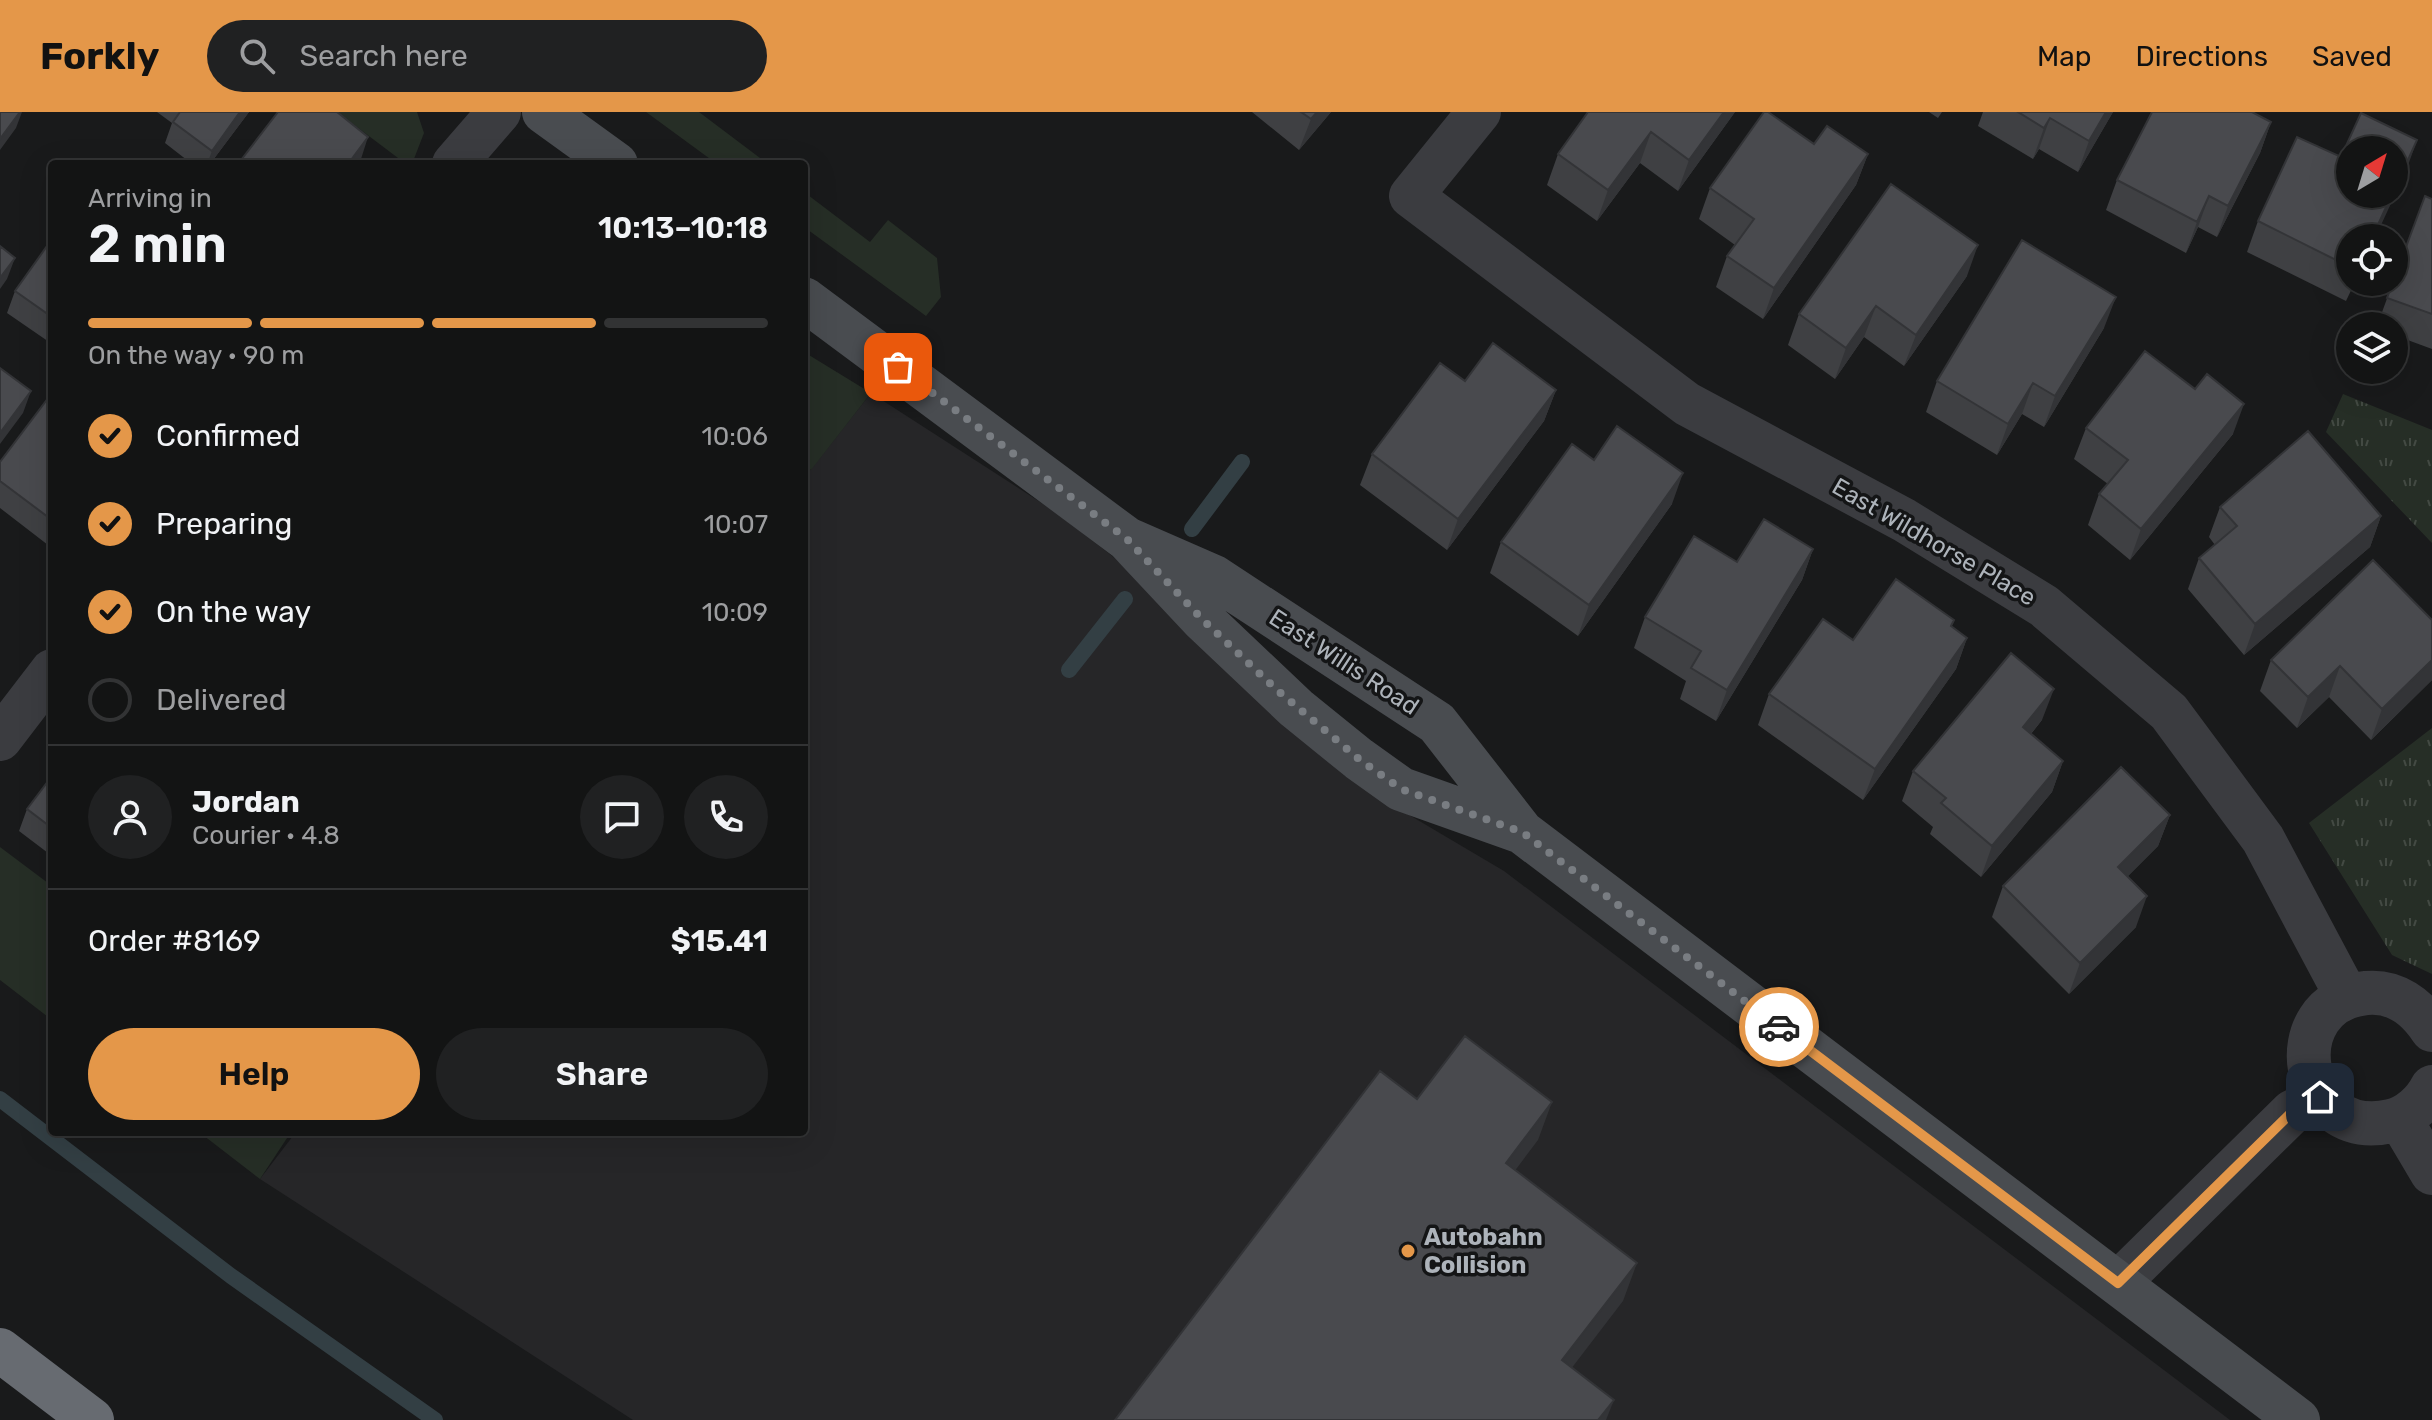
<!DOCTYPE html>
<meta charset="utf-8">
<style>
body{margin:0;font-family:Rubik,sans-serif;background:#202122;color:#f1f3f6;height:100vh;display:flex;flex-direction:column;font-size:30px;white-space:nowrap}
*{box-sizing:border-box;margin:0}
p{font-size:26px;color:#9d9ea0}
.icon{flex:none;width:44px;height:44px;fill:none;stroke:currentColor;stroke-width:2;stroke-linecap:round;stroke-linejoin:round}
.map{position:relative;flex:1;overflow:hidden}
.sheet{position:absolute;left:48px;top:48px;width:760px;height:976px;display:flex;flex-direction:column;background:#131414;border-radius:8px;box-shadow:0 8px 32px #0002,0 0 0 2px #323334}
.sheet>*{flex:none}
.needle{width:52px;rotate:38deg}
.buttons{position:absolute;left:2336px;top:24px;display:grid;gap:16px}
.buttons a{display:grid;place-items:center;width:72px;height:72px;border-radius:50%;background:#131414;box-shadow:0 8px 32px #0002,0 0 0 2px #323334;font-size:40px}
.pin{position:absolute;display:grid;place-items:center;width:68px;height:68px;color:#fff;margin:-34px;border-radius:16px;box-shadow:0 4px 12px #0006}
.courier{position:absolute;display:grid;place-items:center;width:80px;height:80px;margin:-40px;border:6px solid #e49749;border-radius:50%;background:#fff;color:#222;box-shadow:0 2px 10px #0007}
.overview em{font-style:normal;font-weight:600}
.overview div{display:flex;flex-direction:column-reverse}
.overview{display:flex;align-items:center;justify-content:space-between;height:136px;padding:0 40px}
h1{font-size:52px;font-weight:600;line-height:60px}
.bar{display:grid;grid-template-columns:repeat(4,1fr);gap:12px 8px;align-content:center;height:96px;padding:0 40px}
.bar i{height:10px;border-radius:6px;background:#323334}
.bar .active{background:#e49749}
.bar p{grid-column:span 4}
.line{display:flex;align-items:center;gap:20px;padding:0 40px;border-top:2px solid #323334}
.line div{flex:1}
.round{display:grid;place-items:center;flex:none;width:84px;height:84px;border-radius:42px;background:#202122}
ol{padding:0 40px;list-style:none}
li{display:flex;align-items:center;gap:24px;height:88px}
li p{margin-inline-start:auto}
li .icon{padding:8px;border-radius:50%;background:#e49749;color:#111;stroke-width:4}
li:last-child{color:#9d9ea0}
li i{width:44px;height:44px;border:4px solid #323334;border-radius:50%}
.primary-button{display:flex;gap:16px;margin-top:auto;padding:16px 40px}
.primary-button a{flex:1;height:92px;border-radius:48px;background:#e49749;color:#111;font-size:32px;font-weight:600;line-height:92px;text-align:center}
.primary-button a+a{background:#202122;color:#f1f3f6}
header{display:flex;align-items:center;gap:48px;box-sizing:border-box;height:112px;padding:0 40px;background:#e49749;color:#111}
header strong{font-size:38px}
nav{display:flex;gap:44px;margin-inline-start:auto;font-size:28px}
.search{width:560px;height:72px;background:#202122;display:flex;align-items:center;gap:20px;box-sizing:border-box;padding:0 28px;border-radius:44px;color:#9d9ea0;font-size:30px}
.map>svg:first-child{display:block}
.built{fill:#262628}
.grass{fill:#262e26}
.park{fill:url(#park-tufts)}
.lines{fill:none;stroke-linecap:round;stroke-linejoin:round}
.stream{stroke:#333f44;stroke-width:16}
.street{stroke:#3b3c40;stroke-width:44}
.secondary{stroke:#494c50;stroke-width:44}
.highway{stroke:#676b71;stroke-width:44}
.wall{fill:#3f4043}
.shaded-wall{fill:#333437}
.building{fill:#494a4e;stroke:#333437;stroke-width:2}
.done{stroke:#797d82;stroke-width:8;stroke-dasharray:0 14.4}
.route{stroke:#e49749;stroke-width:10}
.poi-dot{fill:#e49749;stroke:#141516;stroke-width:3}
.labels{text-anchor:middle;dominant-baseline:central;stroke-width:7;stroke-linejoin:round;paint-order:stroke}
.street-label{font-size:24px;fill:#adb3ba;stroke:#141516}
.poi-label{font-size:24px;font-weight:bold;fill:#adb3ba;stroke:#141516;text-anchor:start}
</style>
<header>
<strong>Forkly</strong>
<div class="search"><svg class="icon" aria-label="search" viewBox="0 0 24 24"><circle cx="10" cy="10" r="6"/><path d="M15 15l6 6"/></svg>Search here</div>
<nav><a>Map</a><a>Directions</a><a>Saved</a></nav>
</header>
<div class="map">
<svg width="2432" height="1308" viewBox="0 0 2432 1308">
<defs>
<pattern id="park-tufts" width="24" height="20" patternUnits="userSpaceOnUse" patternTransform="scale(2)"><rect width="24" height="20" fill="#262e26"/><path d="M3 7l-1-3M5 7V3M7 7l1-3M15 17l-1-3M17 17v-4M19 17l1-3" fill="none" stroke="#434a43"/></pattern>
</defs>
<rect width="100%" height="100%" fill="#191a1b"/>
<path class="built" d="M 871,281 L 1054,399 L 1111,443 L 1394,694 L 1504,759 L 2230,1308 L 633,1308 L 260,1067 L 296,1020 L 804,1020 L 804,366 Z"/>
<path class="grass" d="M 337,0 L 417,0 L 424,21 L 412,52 L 406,52 Z
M 646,0 L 699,0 L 768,52 L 717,52 Z
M 804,80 L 870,130 L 888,108 L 937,146 L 941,185 L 926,204 L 804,115 Z
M 804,240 L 871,281 L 811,358 L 804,352 Z
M 0,735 L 52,774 L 52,908 L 0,868 Z
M 199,1020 L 291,1020 L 260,1067 Z"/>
<path class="park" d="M 2343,282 L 2432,318 L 2432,431 L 2326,320 Z
M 2432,616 L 2432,862 L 2392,843 L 2309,711 Z"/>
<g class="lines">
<path class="stream" d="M 1192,417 L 1242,350
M 1069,558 L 1125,487
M 0,987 L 231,1164 L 435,1308"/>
<path class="street" d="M 1479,0 L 1411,84 L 1687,292 L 1904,408 L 2044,494 L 2169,600 L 2263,727 L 2347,885
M 454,52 L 499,0
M 0,627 L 52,559
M 2432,918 C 2417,895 2395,878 2366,881 C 2276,890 2298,1031 2391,1009 C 2408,1005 2424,991 2432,975
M 2400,1007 L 2432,1061
M 2118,1171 L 2292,1000 L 2320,985"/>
<path class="secondary" d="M 544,0 L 616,52
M 804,187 L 1127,427 L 1202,507 L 1296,596 L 1359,647 L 1401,677 L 1522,720
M 1127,427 L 1214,465 L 1437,611 L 1522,720 L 2298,1308"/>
<path class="highway" d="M 0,1238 L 92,1308"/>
</g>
<path class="wall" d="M 157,0 L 249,0 L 210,52 L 192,52 L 165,31 L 172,11 Z
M 1252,0 L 1331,0 L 1299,38 Z
M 1735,0 L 1678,79 L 1640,51 L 1597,109 L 1547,73 L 1558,42 Z
M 1929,0 L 1942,0 L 1938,6 Z
M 1983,0 L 2113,0 L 2078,60 L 2039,37 L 2033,47 L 1978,14 Z
M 2271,10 L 2260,41 L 2217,125 L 2198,115 L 2186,141 L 2106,98 L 2117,68 Z
M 1868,42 L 1856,73 L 1763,207 L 1716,175 L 1727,144 L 1735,133 L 1699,107 L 1710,76 Z
M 2341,45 L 2406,59 L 2350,126 L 2350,170 L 2355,170 L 2346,189 L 2247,140 L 2258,109 Z
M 2432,87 L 2432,237 L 2394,223 L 2394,214 L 2377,214 L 2393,170 Z
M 52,127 L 52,232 L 7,201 L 15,179 Z
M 1967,164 L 1904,254 L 1864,225 L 1835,267 L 1788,233 L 1799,202 Z
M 2104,216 L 2044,315 L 2022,302 L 1997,343 L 1926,300 L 1937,269 Z
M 1465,269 L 1556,278 L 1544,309 L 1447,438 L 1360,373 L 1372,342 Z
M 52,281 L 52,428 L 48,433 L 0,396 L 0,350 Z
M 2086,316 L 2233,322 L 2130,448 L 2088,413 L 2099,382 L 2108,372 L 2074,347 Z
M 1594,348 L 1672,392 L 1578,524 L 1490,461 L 1501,430 Z
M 2220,395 L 2381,404 L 2370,435 L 2244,543 L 2188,477 L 2199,446 L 2215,433 L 2209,425 Z
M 1813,437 L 1802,468 L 1716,609 L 1680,587 L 1686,569 L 1634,536 L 1645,505 L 1737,450 Z
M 2432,508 L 2432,568 L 2371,628 L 2329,585 L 2297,616 L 2260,579 L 2271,548 Z
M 1952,515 L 1967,526 L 1956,557 L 1863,688 L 1758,613 L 1769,582 L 1853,528 Z
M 2042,608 L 2031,622 L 2063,649 L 2052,680 L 1981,765 L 1930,722 L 1933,715 L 1902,689 L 1913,659 Z
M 52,664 L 52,744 L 19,719 L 27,697 Z
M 2170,703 L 2158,734 L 2128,764 L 2136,815 L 2069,882 L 1992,805 L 2003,774 Z"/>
<path class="shaded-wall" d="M 20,0 L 22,0 L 16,16 L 0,38 L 0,27 Z
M 240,0 L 249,0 L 210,52 L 207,52 L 212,39 Z
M 1317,0 L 1331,0 L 1299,38 L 1311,7 Z
M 1724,0 L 1735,0 L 1678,79 L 1689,48 Z
M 2106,0 L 2113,0 L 2078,60 L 2089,29 Z
M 2050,6 L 2039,37 L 2033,47 L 2044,16 Z
M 2271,10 L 2260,41 L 2217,125 L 2228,94 Z
M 1651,20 L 1640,51 L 1597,109 L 1608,78 Z
M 368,25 L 361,47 L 356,52 L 348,52 Z
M 2417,28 L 2406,59 L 2375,126 L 2372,126 L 2392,82 L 2394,82 L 2394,79 Z
M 1868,42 L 1856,73 L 1763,207 L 1774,176 Z
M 2209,84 L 2198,115 L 2186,141 L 2197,110 Z
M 1978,133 L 1967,164 L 1904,254 L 1916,223 Z
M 15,146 L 7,167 L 0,177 L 0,166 Z
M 2116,185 L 2104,216 L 2044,315 L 2055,284 Z
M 1876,194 L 1864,225 L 1835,267 L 1846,236 Z
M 2033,271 L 2022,302 L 1997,343 L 2008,312 Z
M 1556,278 L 1544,309 L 1447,438 L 1458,407 Z
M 31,279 L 23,301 L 0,332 L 0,321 Z
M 2244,292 L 2233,322 L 2130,448 L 2141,417 Z
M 1683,361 L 1672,392 L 1578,524 L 1589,493 Z
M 2381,404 L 2370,435 L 2244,543 L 2255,512 Z
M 1813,437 L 1802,468 L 1716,609 L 1727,578 Z
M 1967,526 L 1956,557 L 1863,688 L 1875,657 Z
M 2432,548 L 2432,568 L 2371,628 L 2382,597 Z
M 2340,554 L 2329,585 L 2297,616 L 2308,585 Z
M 2054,577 L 2042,608 L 2011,646 L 2023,615 Z
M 2063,649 L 2052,680 L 1981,765 L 1992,734 Z
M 2170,703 L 2158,734 L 2107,785 L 2118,755 Z
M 2147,784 L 2136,815 L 2069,882 L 2080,851 Z
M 1552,990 L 1538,1028 L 1492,1089 L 1506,1051 Z
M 1637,1151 L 1623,1189 L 1548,1287 L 1562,1248 Z
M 1614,1288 L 1606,1308 L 1598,1308 Z"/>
<path class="building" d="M 0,0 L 20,0 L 0,27 Z
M 180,0 L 240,0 L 212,39 L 173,10 Z
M 278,0 L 337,0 L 368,25 L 348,52 L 238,52 Z
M 1301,0 L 1317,0 L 1311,7 Z
M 1588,0 L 1724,0 L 1689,48 L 1651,20 L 1608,78 L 1558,42 Z
M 1764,0 L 1768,0 L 1814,32 L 1827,14 L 1868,42 L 1774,176 L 1727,144 L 1754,107 L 1710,76 Z
M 2018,0 L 2106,0 L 2089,29 L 2050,6 L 2044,16 Z
M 2152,0 L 2252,0 L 2271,10 L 2228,94 L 2209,84 L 2197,110 L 2117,68 Z
M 2361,1 L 2417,28 L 2394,79 L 2394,38 L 2350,38 L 2350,82 L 2392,82 L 2372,126 L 2350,126 L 2350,155 L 2258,109 L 2297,25 L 2341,45 Z
M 1891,72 L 1978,133 L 1916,223 L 1876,194 L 1846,236 L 1799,202 Z
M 2425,84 L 2432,87 L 2432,202 L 2387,186 Z
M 52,127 L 52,205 L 15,179 Z
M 2022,128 L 2116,185 L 2055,284 L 2033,271 L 2008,312 L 1937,269 Z
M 0,134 L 15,146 L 0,166 Z
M 1493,231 L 1556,278 L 1458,407 L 1372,342 L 1440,251 L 1465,269 Z
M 2145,239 L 2195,277 L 2207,262 L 2244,292 L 2141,417 L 2099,382 L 2128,348 L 2086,316 Z
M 0,256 L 31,279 L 0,321 Z
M 52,281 L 52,408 L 0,369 L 0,350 Z
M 1617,314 L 1683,361 L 1589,493 L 1501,430 L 1572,332 L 1594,348 Z
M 2308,319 L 2381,404 L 2255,512 L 2199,446 L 2237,414 L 2220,395 Z
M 1764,407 L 1813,437 L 1727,578 L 1691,556 L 1701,539 L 1645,505 L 1694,424 L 1737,450 Z
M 2373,448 L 2432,508 L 2432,548 L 2382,597 L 2340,554 L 2308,585 L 2271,548 Z
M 1896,467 L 1954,508 L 1951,514 L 1967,526 L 1875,657 L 1769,582 L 1823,507 L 1853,528 Z
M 2011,541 L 2054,577 L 2023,615 L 2063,649 L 1992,734 L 1941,691 L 1946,686 L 1913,659 Z
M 2121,655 L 2170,703 L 2118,755 L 2147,784 L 2080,851 L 2003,774 Z
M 52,664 L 52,716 L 27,697 Z
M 1465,924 L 1552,990 L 1506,1051 L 1637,1151 L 1562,1248 L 1614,1288 L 1598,1308 L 1115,1308 L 1380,959 L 1417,987 Z"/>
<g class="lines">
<path class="done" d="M 898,255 L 1127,427 L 1202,507 L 1277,578 L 1359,647 L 1401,677 L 1522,720 L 1779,915"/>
<path class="route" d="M 1779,915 L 2118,1171 L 2292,1000 L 2320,985"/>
</g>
<circle class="poi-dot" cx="1408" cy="1139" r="8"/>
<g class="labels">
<g class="street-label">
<text transform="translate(1934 430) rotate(30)">East Wildhorse Place</text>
<text transform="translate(1344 550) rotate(33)">East Willis Road</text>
</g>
<g class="poi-label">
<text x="1424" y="1125">Autobahn<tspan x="1424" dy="28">Collision</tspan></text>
</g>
</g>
</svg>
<div class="buttons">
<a><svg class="needle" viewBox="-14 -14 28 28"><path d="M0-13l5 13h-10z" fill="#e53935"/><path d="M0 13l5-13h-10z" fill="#9d9ea0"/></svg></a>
<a><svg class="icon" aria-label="locate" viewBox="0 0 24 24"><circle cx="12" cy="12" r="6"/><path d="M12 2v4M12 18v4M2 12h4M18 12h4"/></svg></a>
<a><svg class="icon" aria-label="layers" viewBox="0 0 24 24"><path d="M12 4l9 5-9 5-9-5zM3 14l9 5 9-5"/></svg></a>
</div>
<div class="pin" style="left:898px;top:255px;background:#ea580c"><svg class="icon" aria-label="bag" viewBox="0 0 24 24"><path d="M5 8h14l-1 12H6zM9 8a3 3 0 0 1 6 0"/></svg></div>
<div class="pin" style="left:2320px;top:985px;background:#1f2937"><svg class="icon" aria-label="home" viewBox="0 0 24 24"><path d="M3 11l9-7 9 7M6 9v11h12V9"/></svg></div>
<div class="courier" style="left:1779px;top:915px"><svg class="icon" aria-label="car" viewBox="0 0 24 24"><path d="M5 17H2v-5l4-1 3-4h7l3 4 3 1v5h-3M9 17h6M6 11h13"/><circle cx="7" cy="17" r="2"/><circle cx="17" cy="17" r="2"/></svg></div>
<section class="sheet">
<div class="overview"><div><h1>2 min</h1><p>Arriving in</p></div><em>10:13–10:18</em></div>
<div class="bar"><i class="active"></i><i class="active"></i><i class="active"></i><i></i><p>On the way · 90 m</p></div>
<ol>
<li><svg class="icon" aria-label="check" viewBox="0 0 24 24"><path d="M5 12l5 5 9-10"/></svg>Confirmed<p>10:06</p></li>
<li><svg class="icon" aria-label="check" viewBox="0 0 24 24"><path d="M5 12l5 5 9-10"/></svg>Preparing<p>10:07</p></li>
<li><svg class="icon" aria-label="check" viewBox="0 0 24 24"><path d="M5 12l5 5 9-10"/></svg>On the way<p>10:09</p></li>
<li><i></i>Delivered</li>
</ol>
<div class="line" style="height:144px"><a class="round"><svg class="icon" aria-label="person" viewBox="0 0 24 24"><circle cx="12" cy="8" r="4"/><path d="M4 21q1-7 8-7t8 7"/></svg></a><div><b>Jordan</b><p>Courier · 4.8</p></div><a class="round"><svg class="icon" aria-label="chat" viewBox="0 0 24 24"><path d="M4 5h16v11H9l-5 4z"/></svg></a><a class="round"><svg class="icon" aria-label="phone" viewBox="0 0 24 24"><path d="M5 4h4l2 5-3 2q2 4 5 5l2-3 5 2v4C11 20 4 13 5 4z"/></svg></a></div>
<div class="line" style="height:104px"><div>Order #8169</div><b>$15.41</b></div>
<div class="primary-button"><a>Help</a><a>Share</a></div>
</section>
</div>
